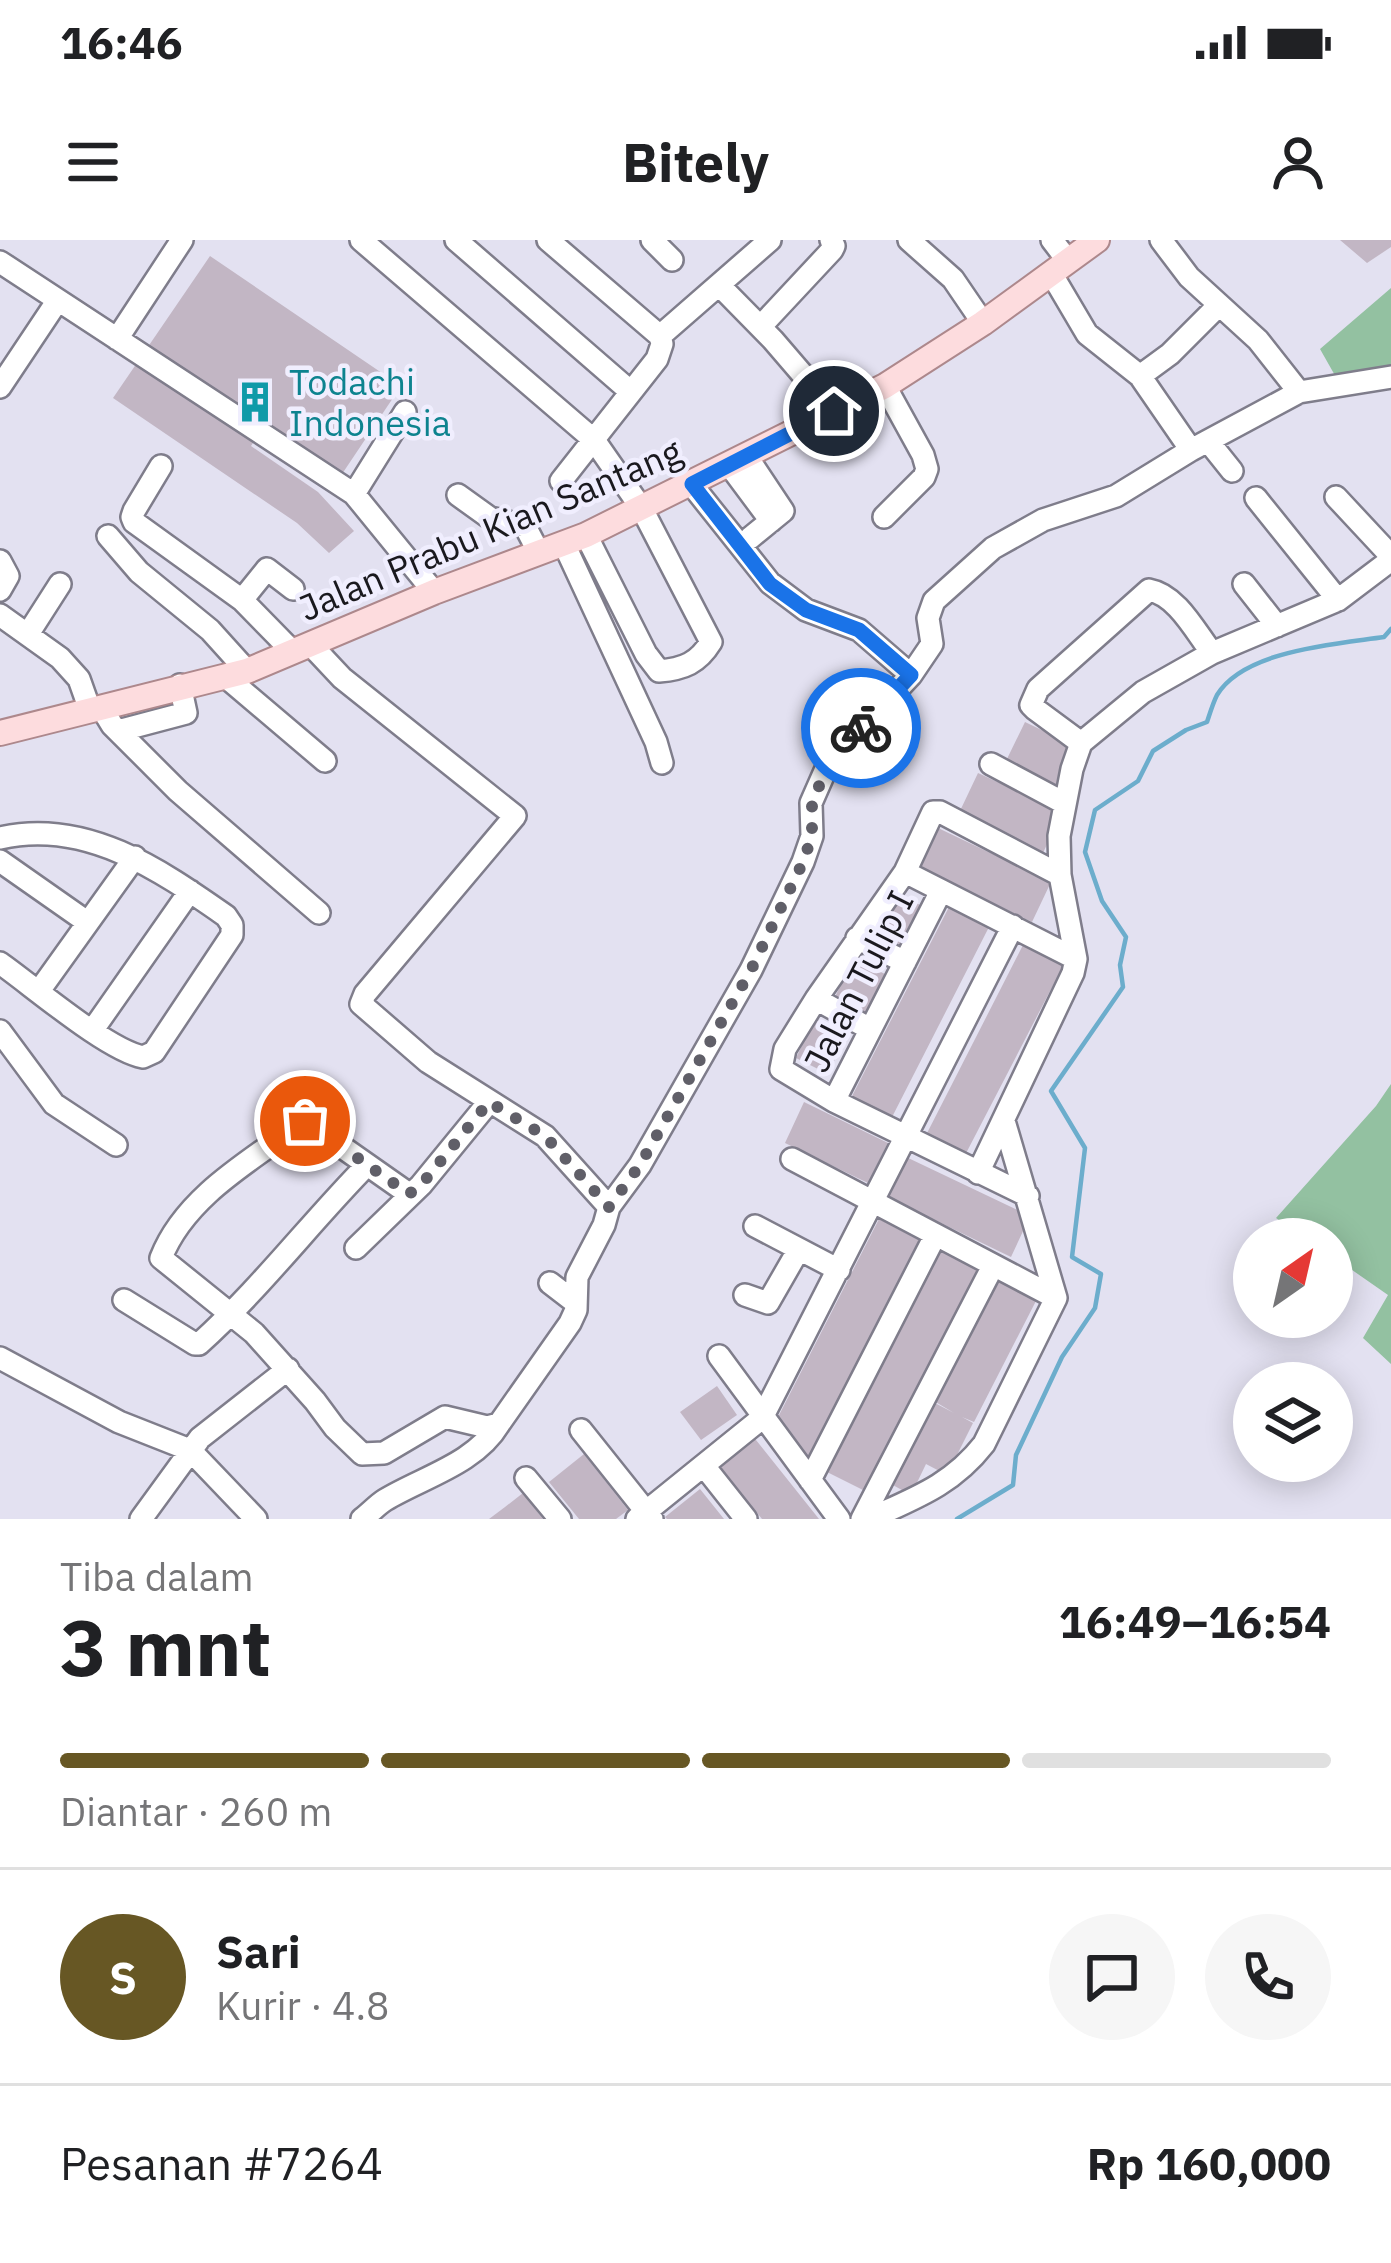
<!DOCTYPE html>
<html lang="id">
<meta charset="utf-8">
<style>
body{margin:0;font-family:"IBM Plex Sans",sans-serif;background:#f6f6f6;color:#202124;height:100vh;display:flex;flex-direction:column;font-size:45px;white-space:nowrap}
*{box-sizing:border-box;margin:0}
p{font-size:39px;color:#757577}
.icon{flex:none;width:66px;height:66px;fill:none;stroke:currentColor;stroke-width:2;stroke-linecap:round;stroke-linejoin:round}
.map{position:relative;height:1279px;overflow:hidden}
.panel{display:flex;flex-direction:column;background:#fff;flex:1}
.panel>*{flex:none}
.needle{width:78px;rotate:34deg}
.controls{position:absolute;left:1233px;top:978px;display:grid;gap:24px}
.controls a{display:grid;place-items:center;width:120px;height:120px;border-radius:50%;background:#fff;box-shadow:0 6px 30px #0003;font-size:60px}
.pin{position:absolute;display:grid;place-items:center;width:102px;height:102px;color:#fff;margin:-51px;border:6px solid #fff;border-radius:50%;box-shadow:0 3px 12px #0007}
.courier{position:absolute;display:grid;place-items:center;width:120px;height:120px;margin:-60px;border:9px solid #1a73e8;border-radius:50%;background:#fff;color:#222;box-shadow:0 3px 15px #0007}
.summary em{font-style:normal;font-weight:700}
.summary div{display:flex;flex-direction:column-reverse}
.summary{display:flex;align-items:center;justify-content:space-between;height:204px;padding:0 60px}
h1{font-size:78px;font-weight:700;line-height:90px}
.bar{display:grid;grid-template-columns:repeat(4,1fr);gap:18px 12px;align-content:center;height:144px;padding:0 60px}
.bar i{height:15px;border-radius:9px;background:#e0e0e0}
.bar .on{background:#675724}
.bar p{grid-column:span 4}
.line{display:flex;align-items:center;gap:30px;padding:0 60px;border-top:3px solid #e0e0e0}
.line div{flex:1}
.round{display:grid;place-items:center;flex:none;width:126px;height:126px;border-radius:63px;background:#f6f6f6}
.status{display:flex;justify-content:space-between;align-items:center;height:84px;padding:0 60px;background:#fff;direction:ltr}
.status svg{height:33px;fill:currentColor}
header{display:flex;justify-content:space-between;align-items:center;height:156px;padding:0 60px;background:#fff;font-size:54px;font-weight:700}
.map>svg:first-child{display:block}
.green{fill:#93c1a1}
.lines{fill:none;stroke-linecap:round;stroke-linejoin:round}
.stream{stroke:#6cadcc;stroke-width:4.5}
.building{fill:#c2b6c4}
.minor-casing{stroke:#7f7d8b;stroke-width:26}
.major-casing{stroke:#ad888c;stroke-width:28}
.minor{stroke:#fff;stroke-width:21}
.major{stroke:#fddcde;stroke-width:24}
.done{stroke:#605f68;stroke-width:12;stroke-dasharray:0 21.6}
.route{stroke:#1a73e8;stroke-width:15}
.labels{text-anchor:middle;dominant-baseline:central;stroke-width:9;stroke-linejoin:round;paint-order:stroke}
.culture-label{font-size:36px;fill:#0d838f;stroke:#f0eefe;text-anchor:start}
.street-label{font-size:36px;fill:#1a191e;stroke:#f0eefe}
</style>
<div class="status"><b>16:46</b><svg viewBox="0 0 49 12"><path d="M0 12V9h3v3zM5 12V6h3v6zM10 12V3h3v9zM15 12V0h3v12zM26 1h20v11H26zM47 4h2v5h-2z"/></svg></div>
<header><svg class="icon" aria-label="menu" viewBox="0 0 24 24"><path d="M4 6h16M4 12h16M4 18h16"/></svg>Bitely<svg class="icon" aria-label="person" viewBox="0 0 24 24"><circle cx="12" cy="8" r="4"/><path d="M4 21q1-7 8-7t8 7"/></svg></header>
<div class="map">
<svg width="1391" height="1279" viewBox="0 0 1391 1279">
<rect width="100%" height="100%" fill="#e3e1f1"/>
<path class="green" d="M 1391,48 L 1391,128 L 1337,139 L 1320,109 Z
M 1391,844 L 1391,1124 L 1363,1098 L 1388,1055 L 1332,1016 L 1332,999 L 1307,999 L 1276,978 L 1376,866 Z"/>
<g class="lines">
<path class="stream" d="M 957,1279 L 1013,1245 L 1016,1215 L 1062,1117 L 1095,1068 L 1101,1034 L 1072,1017 L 1085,908 L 1051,851 L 1123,747 L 1120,725 L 1126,697 L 1102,661 L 1085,612 L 1095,570 L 1138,541 L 1153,511 L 1186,490 L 1207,482 C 1210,473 1213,463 1217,455 C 1244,410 1337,404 1384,397 L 1391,389"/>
</g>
<path class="building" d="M 1340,0 L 1391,0 L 1391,7 L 1367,23 Z
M 210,16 L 401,146 L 340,237 L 257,197 L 251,206 L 318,252 L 354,291 L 329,313 L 297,283 L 113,158 Z
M 1025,482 L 1077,507 L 1057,547 L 1005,523 Z
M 978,533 L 1062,572 L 1043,613 L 959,573 Z
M 936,587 L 1051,642 L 1032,682 L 916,627 Z
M 893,651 L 924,667 L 905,707 L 874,692 Z
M 949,667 L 989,687 L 889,883 L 849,862 Z
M 1023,705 L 1063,726 L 962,921 L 923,901 Z
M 853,719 L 885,734 L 865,774 L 834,759 Z
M 815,778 L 847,793 L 828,834 L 796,818 Z
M 804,862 L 888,903 L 868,943 L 785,903 Z
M 904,916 L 1030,976 L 1011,1017 L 885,956 Z
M 879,979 L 919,1000 L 809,1217 L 789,1207 L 794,1196 L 774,1185 Z
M 941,1004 L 981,1025 L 865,1251 L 825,1231 Z
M 997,1038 L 1037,1059 L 974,1182 L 962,1177 L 973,1183 L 947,1235 L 926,1224 L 911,1255 L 891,1244 L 933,1162 L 954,1173 L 934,1161 Z
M 717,1146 L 737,1175 L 701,1200 L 680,1172 Z
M 752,1195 L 819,1279 L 762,1279 L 717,1223 Z
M 584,1214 L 628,1270 L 616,1279 L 579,1279 L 549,1242 Z
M 700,1249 L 724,1279 L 667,1279 L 665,1277 Z
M 523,1253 L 543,1279 L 489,1279 L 505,1267 Z"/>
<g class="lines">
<g class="minor-casing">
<path id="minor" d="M 361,0 L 594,200 L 642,269 L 711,402 C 698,423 684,429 659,431 L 646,414 L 586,295
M 456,0 L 631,152
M 548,0 L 660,96
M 652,0 L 672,20
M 909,0 L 953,39 L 983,83
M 1052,0 L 1068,21
M 1161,0 L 1189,37 L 1258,100 L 1299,152
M 0,22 L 354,254 L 434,352
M 1051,33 L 1087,94 L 1140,136 L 1191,210
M 720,46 L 773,100 L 834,171
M 761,86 L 832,10 L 834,6 L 831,0
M 660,96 L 770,0
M 117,99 L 182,0
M 1140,136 L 1170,114 L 1219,65
M 0,147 L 58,60
M 1208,201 L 1232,231
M 747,217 L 783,271 L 750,298
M 161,226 L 134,271 L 132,277 L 134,282 L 242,360 L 292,411
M 730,226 L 771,281
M 561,241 L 657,119 L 662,104 L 660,96
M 692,245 L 770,343 L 806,370 L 859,390 L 911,435
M 354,254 L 405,172
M 458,255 L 490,278 L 525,286 L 539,313
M 1336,257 L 1391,316
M 1256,258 L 1338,360
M 884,277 L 924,237 L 927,229 L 923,215 L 885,146
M 108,296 L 139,332 L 210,390 L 247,431
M 564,304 L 656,502 L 662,523
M 0,321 L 8,336 L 0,350
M 1244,344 L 1277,386
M 242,360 L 267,329 L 293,349
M 0,375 L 60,418 L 79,439 L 90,470
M 28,394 L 60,344
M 311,405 L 342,438 L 515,576 L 365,754 L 361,764 L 428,822 L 545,896 L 609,967
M 226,437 L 325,521
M 101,467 L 112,485 L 178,551 L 319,673
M 118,491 L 186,473 L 180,445
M 1081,503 L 1035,469 L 1031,465 L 1038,449 L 1149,350 C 1177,355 1195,391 1212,413
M 991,524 L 1064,563
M 0,598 C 86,578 160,630 226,676 L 232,685 L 232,695 L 154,812 L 143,817 C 107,810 34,747 0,723
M 0,621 L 87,682
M 905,632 L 1076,719
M 857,698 L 905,722
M 39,751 L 135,617
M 816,759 L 870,789
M 0,791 L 54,864 L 116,905
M 92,791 L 190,651
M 834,861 L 941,651
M 792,919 L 1056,1058
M 978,933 L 1073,733 L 1076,719 L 1060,635 L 1059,596 L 1072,529 L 1081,503 L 1143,452 L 1212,413 L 1338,360 L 1391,320
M 409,954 L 305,881 C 253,919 185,956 161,1018 L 254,1093 L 315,1161 L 335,1188 L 362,1214 L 384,1213 L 445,1177 L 487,1187 L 499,1184 L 570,1083 L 576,1070 L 577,1037 L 604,985 L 609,967 L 640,925 L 751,730 L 803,622 L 812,596 L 811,563 L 829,522 L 911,435 L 932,404 L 928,378 L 934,361 L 993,308 L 1043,280 L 1116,256 L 1191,210 L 1299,152 L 1391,137
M 1028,956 L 834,861 L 781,829 L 785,809 L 816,759 L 905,632 L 933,572 L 940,572 L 1060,635
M 755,986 L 839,1030
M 356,1008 L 421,945 L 489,862
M 550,1043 L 576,1063
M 745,1055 L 768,1063 L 799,1009
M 124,1060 L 195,1104 L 199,1104 C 260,1049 310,983 367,925
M 719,1116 L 839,1279
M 0,1118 L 119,1182 L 190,1210 L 256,1279
M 581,1190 L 652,1279
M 704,1226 L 746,1279
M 526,1238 L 560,1279
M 810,1240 L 935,996
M 141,1279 L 200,1198 L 288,1129
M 362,1279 C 370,1273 377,1265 385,1260 C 423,1237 475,1224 499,1184
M 637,1279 L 762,1178 L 1013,686
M 862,1279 L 993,1026
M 869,1279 C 915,1258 952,1245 984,1204 L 1056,1058 L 1004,881"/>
</g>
<g class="major-casing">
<path id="major" d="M 0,493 L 247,431 L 434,352 L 586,295 L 885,146 L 983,83 L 1097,0"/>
</g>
<use href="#minor" class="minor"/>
<use href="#major" class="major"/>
</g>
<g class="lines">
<path class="done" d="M 305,881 L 409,954 L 421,945 L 489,862 L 545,896 L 609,967 L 640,925 L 751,730 L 803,622 L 812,596 L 812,563 L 829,522 L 861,488"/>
<path class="route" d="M 834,171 L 692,244 L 770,344 L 806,370 L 859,390 L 911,435 L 861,488"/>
</g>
<defs>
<g id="building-bare" transform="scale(3.24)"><path d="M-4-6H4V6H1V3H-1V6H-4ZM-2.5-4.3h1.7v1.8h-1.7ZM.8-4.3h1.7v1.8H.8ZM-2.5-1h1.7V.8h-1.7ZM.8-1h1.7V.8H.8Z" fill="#0f9aa8" stroke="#f0eefe" stroke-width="2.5" paint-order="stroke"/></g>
</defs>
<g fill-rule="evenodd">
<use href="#building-bare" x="255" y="162"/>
</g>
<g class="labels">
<g class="culture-label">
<text x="289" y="141">Todachi<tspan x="289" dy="41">Indonesia</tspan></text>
</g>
<g class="street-label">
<text transform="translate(490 289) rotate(-23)">Jalan Prabu Kian Santang</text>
<text transform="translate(858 741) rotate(-63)">Jalan Tulip I</text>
</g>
</g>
</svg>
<div class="controls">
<a><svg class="needle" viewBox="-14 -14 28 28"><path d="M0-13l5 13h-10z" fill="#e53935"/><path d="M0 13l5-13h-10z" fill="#757577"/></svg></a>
<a><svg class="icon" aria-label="layers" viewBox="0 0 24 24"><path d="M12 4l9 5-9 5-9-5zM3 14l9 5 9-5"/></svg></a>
</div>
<div class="pin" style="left:305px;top:881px;background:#ea580c"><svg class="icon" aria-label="bag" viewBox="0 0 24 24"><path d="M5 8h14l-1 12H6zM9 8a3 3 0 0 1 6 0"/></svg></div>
<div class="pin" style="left:834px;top:171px;background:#1f2937"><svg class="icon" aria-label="home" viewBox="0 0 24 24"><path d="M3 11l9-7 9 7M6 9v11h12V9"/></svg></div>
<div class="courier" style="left:861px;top:488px"><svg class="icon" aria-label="bike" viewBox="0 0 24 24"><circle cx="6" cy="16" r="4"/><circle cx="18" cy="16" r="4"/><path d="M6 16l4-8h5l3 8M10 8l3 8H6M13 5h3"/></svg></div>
</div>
<section class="panel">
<div class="summary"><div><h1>3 mnt</h1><p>Tiba dalam</p></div><em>16:49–16:54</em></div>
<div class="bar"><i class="on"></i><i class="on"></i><i class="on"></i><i></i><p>Diantar · 260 m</p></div>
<div class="line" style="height:216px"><b class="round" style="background:#675724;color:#fff">S</b><div><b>Sari</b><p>Kurir · 4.8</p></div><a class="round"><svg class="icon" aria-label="chat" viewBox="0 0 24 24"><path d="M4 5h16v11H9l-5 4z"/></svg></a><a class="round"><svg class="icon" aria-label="phone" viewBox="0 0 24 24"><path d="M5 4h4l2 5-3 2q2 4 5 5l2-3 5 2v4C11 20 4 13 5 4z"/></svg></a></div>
<div class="line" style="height:156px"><div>Pesanan #7264</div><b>Rp 160,000</b></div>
</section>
